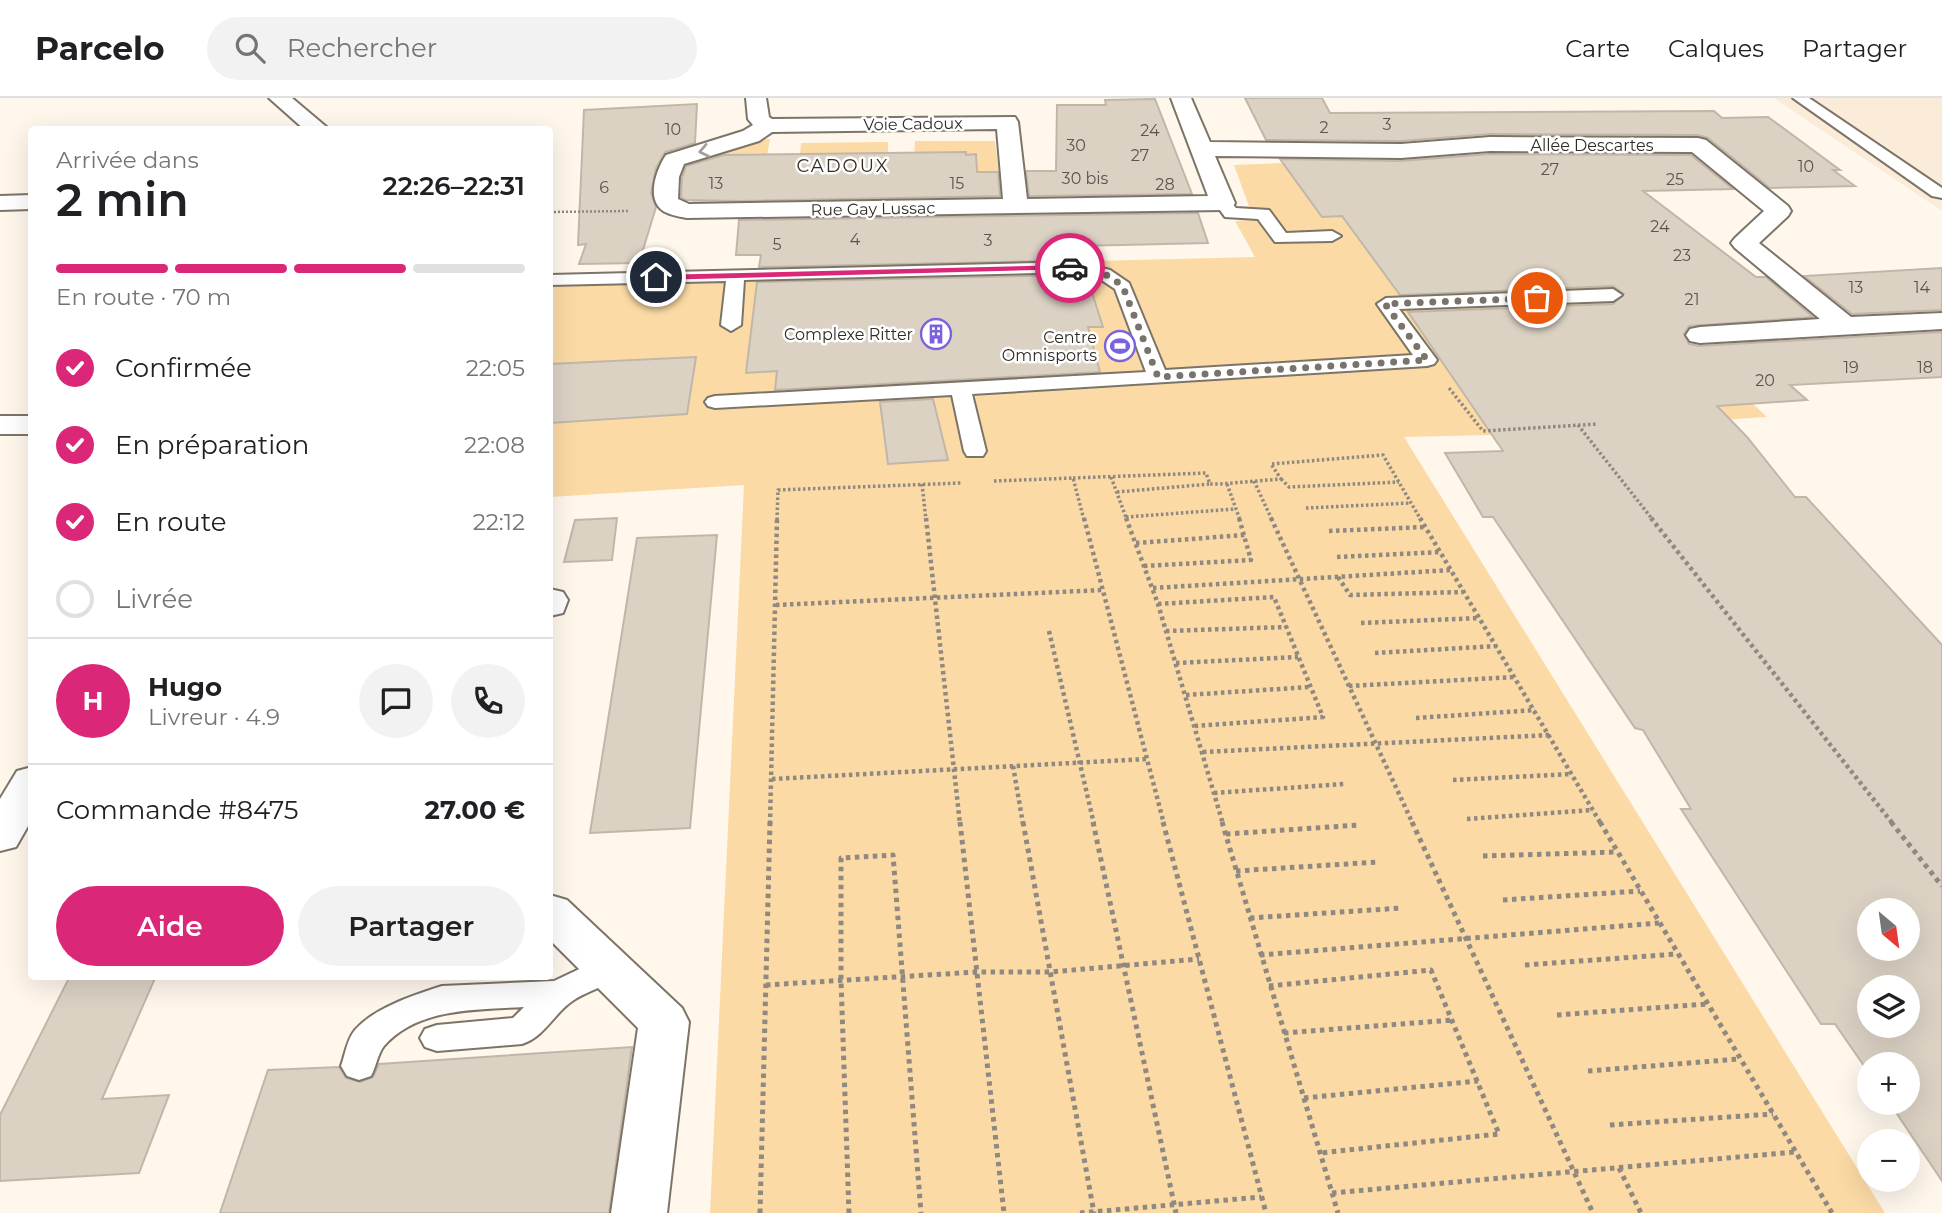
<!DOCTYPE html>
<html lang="fr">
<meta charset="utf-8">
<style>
body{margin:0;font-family:Montserrat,sans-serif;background:#f2f2f2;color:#202124;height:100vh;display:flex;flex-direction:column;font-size:26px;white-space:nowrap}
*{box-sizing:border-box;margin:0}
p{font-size:23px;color:#757577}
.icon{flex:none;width:38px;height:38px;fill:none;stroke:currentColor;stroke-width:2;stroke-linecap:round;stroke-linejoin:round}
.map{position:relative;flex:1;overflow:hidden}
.drawer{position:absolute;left:28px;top:28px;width:525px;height:854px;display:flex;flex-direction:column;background:#fff;border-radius:7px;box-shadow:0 7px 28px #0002}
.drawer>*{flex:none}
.needle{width:46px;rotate:151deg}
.tools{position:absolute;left:1857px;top:800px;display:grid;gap:14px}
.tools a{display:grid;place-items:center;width:63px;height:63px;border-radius:50%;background:#fff;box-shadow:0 7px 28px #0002;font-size:35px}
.pin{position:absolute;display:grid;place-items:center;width:60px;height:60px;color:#fff;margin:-30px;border:4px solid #fff;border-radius:50%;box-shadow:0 2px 7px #0007}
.courier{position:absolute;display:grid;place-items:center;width:70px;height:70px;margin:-35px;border:5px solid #db2777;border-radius:50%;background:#fff;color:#222;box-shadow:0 2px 9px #0007}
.headline em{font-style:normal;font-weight:600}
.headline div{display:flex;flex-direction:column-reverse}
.headline{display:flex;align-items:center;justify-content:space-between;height:119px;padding:0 28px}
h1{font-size:46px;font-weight:600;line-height:52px}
.bar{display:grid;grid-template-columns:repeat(4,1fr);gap:10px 7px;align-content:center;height:84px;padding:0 28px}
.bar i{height:9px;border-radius:5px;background:#e0e0e0}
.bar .active{background:#db2777}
.bar p{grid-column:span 4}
.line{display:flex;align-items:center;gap:18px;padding:0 28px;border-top:2px solid #e0e0e0}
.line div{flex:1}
.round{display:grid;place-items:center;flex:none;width:74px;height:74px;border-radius:37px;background:#f2f2f2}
ol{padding:0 28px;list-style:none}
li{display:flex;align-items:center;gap:21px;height:77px}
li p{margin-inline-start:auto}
li .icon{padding:7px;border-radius:50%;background:#db2777;color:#fff;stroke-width:4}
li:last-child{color:#757577}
li i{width:38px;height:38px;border:4px solid #e0e0e0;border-radius:50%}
.cta{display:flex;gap:14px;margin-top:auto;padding:14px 28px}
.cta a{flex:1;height:80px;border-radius:42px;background:#db2777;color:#fff;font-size:28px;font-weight:600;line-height:80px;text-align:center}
.cta a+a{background:#f2f2f2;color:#202124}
header{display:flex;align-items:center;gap:42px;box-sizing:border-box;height:98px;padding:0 35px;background:#fff;border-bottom:2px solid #e0e0e0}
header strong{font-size:33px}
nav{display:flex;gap:38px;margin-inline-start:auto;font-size:24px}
.search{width:490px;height:63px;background:#f2f2f2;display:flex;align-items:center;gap:18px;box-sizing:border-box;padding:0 24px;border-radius:38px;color:#757577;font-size:26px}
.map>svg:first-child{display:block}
.built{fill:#faecd8}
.green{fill:#fbdaa6}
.building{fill:#dbd2c4;stroke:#c0b7a9;stroke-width:2;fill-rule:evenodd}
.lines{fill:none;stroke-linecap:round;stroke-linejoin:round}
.service-casing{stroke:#7c7467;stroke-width:4}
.minor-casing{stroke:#7c7467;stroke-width:4}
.path-far3{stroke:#8f8981;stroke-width:2.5;stroke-dasharray:2 2;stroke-linecap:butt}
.path-far2{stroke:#8f8981;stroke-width:3.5;stroke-dasharray:2.5 2.5;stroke-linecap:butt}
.path-far1{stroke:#8f8981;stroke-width:4.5;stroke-dasharray:3.5 3.5;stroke-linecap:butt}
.path{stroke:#8f8981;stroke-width:5;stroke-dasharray:4.5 4.5;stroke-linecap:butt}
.service{fill:#fff;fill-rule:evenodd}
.minor{fill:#fff;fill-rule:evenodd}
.oneway{stroke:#a1a09d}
.route{fill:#db2777}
.done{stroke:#78736b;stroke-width:7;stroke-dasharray:0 12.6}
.labels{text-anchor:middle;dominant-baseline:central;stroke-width:5;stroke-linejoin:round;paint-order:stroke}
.far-street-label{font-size:16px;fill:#2f2c26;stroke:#fff}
.number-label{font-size:16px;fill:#5a564e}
.far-poi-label{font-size:16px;fill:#2f2c26;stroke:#fff;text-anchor:end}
.far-neighbourhood-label{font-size:18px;letter-spacing:2px;fill:#312a20;stroke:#fff}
</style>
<header>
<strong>Parcelo</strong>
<div class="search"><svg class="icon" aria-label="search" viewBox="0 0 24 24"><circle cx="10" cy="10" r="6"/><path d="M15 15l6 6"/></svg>Rechercher</div>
<nav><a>Carte</a><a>Calques</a><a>Partager</a></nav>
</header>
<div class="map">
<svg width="1942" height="1115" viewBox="0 0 1942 1115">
<rect width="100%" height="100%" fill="#fff7ec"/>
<path class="built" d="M 1774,0 L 1942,0 L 1942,113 Z"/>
<path class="green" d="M 762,41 L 770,41 L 763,78 L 797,96 L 801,45 L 888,44 L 888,75 L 913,77 L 915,43 L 995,43 L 1002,105 L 699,108 L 687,100 L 700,57 Z
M 1489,57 L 1767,319 L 1490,337 L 1404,339 L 1885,1115 L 710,1115 L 744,387 L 550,399 L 550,177 L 1255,159 L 1235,123 L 1254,122 L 1234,67 Z"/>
<path class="building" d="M 1245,0 L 1322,0 L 1330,15 L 1714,13 L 1722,20 L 1768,19 L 1840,72 L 1833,72 L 1855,88 L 1770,90 L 1708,40 L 1698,37 L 1490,36 L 1401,43 L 1266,42 Z
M 1155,1 L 1192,96 L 1029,98 L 1026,73 L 1056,73 L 1057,7 L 1106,7 L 1105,2 Z
M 697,6 L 695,45 L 665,54 L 656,70 L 651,95 L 656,109 L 639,165 L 579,166 L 586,146 L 578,147 L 584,12 Z
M 966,54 L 966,57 L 976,56 L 977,74 L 998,74 L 1000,98 L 741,103 L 686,102 L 681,99 L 682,80 L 686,68 L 724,57 Z
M 1490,56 L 1691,57 L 1733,91 L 1643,93 L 1756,179 L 1766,179 L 1813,219 L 1689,228 L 1684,236 L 1689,246 L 1700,248 L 1942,234 L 1942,279 L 1790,287 L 1807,302 L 1717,308 L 1747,339 L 1795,399 L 1806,399 L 1942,547 L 1942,1083 L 1889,1004 L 1908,1004 L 1908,966 L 1869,966 L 1869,975 L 1835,926 L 1821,926 L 1681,711 L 1691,711 L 1643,632 L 1635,630 L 1493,419 L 1483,419 L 1445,355 L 1503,353 L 1408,214 L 1613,206 L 1624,196 L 1613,188 L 1400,197 L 1342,118 L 1322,119 L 1280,61 L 1401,63 ZM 1869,812 L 1908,812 L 1908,850 L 1869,850 ZM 1869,889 L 1908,889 L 1908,928 L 1869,928 Z
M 1198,115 L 1208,145 L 1078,148 L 1082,162 L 759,169 L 761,157 L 736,157 L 739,122 Z
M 1942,170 L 1942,212 L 1852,216 L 1804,178 Z
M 1079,177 L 1087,179 L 1103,229 L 1088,229 L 1100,274 L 775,292 L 777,273 L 746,275 L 757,184 Z
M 696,259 L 687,316 L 550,325 L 550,266 Z
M 933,301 L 948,362 L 888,366 L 880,304 Z
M 617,420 L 612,462 L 564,464 L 575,422 Z
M 717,437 L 690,730 L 590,735 L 637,440 Z
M 70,878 L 156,878 L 102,1001 L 169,997 L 139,1075 L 0,1083 L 0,1017 Z
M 632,949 L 609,1115 L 220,1115 L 268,972 L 339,969 L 346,980 L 360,984 L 373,979 L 379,966 Z"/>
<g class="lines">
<g class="service-casing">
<path id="service" d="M 1793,0 L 1809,0 L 1942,90 L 1942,100 L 1932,98 Z
M 1223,100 L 1229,102 L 1236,110 L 1269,112 L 1286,135 L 1332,133 L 1341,138 L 1332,143 L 1275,144 L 1258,121 L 1225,119 L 1215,105 Z
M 1079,164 L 1110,172 L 1129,185 L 1165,272 L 1413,257 L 1377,206 L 1386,200 L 1613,191 L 1622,197 L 1613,203 L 1399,211 L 1437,262 L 1434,266 L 1427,268 L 972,296 L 986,353 L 983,358 L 967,358 L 964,353 L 952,297 L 715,310 L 708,308 L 705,304 L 708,300 L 715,298 L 1146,274 L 1115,191 L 1097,179 L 1079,174 L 744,182 L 741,227 L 731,233 L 721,227 L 726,183 L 550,187 L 550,177 Z
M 609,857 L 621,860 L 626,869 C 615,888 588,891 571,904 C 553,917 544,939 522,946 L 437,953 L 425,949 L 420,940 L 425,931 L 437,927 L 513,920 L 524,909 C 478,912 418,909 384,948 C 378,955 376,969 371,978 L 359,982 L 347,978 L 341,968 C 345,957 347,941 355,932 C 374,910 414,897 442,888 L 554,883 Z"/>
</g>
<g class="minor-casing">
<path id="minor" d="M 269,0 L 292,0 L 330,32 L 305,32 Z
M 746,0 L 766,0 L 769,19 L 772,21 L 1015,19 L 1018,24 L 1027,101 L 1208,98 L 1171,0 L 1191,0 L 1210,44 L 1401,46 L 1490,39 L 1698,40 L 1706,42 L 1788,108 L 1791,113 L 1788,118 L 1759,145 L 1851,219 L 1942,215 L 1942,231 L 1700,245 L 1690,243 L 1686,237 L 1690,231 L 1700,229 L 1820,221 L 1735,150 L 1731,145 L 1735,140 L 1764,113 L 1692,54 L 1490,53 L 1401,60 L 1215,58 L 1235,105 L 1232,110 L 1223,112 L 687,120 C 680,119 671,117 665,114 C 645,103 656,72 666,57 L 743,33 L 753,27 L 748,21 ZM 997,31 L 1003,101 L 689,106 L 678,101 L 679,79 L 684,66 L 759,43 L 772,34 Z
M 32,97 L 32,111 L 0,112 L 0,98 Z
M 0,318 L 32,318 L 32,336 L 0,336 Z
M 550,491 L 563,494 L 568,502 L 563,515 L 550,518 Z
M 32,669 L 32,721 L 16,749 L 0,753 L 0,701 L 17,673 Z
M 550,797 L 567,802 L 682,910 L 689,924 L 667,1115 L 611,1115 L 638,930 L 550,842 Z"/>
</g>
<path class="path-far3" d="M 550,114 L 629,113"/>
<path class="path-far2" d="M 1449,290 L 1483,333 L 1598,326
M 1578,327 L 1653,422
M 1111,379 L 1127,422
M 1073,380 L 1206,375 L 1210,386 L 1220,386 L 1281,381 L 1271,366 L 1383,357 L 1421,422
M 1281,381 L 1289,389 L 1399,384
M 994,383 L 1073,380 L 1084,422
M 1254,383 L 1272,422
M 922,386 L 926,422
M 1227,386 L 1240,422
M 1117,394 L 1210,386
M 1306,410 L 1411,405
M 1126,419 L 1235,411
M 777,422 L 778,392 L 961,385"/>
<path class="path-far1" d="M 926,420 L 960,726
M 1084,420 L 1164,726
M 1126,420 L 1158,506 L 1223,726
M 1271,420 L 1413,726
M 1420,420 L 1601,726
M 1651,420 L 1893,726
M 1329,433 L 1425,429
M 1136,445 L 1245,437
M 1337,459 L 1441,454
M 1144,468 L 1251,462 L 1239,420
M 1338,479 L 1350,497 L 1463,494
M 1153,490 L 1451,472
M 1158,506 L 1274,499 L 1323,619 L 1195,628
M 776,507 L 1103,492
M 1361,525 L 1480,520
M 1049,533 L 1094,726
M 1166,533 L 1286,529
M 1375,555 L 1497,548
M 1176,565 L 1298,559
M 1349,588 L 1515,579
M 1186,597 L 1310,589
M 1416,620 L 1535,612
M 1203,654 L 1550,637
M 1013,668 L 1023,726
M 772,681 L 1147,661
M 1453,682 L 1572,676
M 1214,695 L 1344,686
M 1467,721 L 1593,712
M 770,726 L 777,420"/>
<path class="path" d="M 960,724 L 1004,1115
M 1023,724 L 1094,1115
M 1093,724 L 1176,1115
M 1163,724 L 1266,1115
M 1222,724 L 1338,1115
M 1412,724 L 1593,1115
M 1600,724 L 1832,1115
M 1891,724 L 1942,788
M 1226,736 L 1359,727
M 1483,758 L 1617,754
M 1236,773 L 1378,764
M 1503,802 L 1640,793
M 1250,820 L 1402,810
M 1260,857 L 1659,825
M 1525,867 L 1677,856
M 766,887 L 977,874 L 1050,874 L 1199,861
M 1269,888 L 1431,872 L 1499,1036 L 1320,1055
M 1557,917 L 1707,906
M 1284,935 L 1453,922
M 1588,973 L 1739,961
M 1304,1000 L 1478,983
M 1610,1027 L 1773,1016
M 1619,1070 L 1641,1115
M 1332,1095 L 1795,1054
M 760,1115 L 770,724
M 849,1115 L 841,882 L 841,760 L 893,757 L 921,1115
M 1080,1115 L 1261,1099"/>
<use href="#service" class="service"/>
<use href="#minor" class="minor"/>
</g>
<defs><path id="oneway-chevron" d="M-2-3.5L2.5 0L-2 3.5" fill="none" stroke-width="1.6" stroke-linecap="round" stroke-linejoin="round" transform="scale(1.75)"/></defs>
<use class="oneway" href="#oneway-chevron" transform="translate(704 53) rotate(168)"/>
<path class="route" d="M 1070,167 L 1073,171 L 656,182 L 652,179 L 656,177 Z"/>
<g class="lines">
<path class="done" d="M 1070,170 C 1090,169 1109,175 1123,189 L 1158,279 L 1427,262 L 1385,206 L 1537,200"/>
</g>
<defs>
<g id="building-ring" transform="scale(1.575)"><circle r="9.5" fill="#fff" stroke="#7c62dd" stroke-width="1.5"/><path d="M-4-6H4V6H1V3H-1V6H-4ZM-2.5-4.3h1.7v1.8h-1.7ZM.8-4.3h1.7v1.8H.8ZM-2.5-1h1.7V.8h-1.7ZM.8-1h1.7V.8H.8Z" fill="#7c62dd"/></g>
<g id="stadium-ring" transform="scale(1.575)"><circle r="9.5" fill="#fff" stroke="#7c62dd" stroke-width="1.5"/><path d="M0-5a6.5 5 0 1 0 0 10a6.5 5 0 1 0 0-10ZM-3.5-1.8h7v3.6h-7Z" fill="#7c62dd"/></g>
</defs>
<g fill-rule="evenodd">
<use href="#building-ring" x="936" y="236"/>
<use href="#stadium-ring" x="1120" y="248"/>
</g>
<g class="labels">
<g class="far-street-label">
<text transform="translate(913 26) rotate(-1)">Voie Cadoux</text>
<text x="1592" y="47">Allée Descartes</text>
<text transform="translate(873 111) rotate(-1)">Rue Gay Lussac</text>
</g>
<g class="number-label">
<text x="1387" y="26">3</text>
<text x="1324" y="29">2</text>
<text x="673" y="31">10</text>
<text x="1150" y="32">24</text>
<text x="1076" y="47">30</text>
<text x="1140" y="57">27</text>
<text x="1806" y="68">10</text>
<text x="1550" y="71">27</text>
<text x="1085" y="80">30 bis</text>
<text x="1675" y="81">25</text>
<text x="716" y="85">13</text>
<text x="957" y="85">15</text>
<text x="1165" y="86">28</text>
<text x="604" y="89">6</text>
<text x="1660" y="128">24</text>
<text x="855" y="141">4</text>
<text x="988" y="142">3</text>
<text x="777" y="146">5</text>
<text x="1682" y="157">23</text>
<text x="1856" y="189">13</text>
<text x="1922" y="189">14</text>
<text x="1692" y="201">21</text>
<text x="1851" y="269">19</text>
<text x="1925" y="269">18</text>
<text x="1765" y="282">20</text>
</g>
<g class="far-poi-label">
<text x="913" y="236">Complexe Ritter</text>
<text x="1097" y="239">Centre<tspan x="1097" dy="18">Omnisports</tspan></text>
</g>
<g class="far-neighbourhood-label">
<text x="843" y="68">CADOUX</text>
</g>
</g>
</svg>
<div class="tools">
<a><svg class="needle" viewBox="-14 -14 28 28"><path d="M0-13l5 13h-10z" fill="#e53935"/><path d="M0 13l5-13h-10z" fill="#757577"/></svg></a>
<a><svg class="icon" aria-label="layers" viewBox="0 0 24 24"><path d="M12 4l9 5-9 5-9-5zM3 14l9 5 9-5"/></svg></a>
<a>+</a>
<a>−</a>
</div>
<div class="pin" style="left:1537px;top:200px;background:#ea580c"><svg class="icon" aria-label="bag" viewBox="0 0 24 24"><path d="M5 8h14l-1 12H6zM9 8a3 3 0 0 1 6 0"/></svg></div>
<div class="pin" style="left:656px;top:179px;background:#1f2937"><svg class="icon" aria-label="home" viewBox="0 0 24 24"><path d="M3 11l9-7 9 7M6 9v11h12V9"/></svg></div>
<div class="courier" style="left:1070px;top:170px"><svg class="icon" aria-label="car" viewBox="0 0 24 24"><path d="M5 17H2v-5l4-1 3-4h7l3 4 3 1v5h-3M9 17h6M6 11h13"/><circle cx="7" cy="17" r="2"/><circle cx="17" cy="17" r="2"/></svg></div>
<section class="drawer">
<div class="headline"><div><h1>2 min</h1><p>Arrivée dans</p></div><em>22:26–22:31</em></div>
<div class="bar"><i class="active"></i><i class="active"></i><i class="active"></i><i></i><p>En route · 70 m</p></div>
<ol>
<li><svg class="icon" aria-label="check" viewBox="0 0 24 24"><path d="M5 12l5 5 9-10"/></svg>Confirmée<p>22:05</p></li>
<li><svg class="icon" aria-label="check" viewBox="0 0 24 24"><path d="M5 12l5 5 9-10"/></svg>En préparation<p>22:08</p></li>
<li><svg class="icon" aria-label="check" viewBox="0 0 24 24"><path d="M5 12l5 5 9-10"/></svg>En route<p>22:12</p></li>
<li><i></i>Livrée</li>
</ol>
<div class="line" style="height:126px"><b class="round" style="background:#db2777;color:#fff">H</b><div><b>Hugo</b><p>Livreur · 4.9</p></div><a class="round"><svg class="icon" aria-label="chat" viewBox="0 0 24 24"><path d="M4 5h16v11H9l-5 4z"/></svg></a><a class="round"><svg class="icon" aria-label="phone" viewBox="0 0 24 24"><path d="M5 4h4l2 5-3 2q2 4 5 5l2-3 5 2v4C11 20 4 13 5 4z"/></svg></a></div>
<div class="line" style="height:91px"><div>Commande #8475</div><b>27.00 €</b></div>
<div class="cta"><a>Aide</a><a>Partager</a></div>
</section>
</div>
